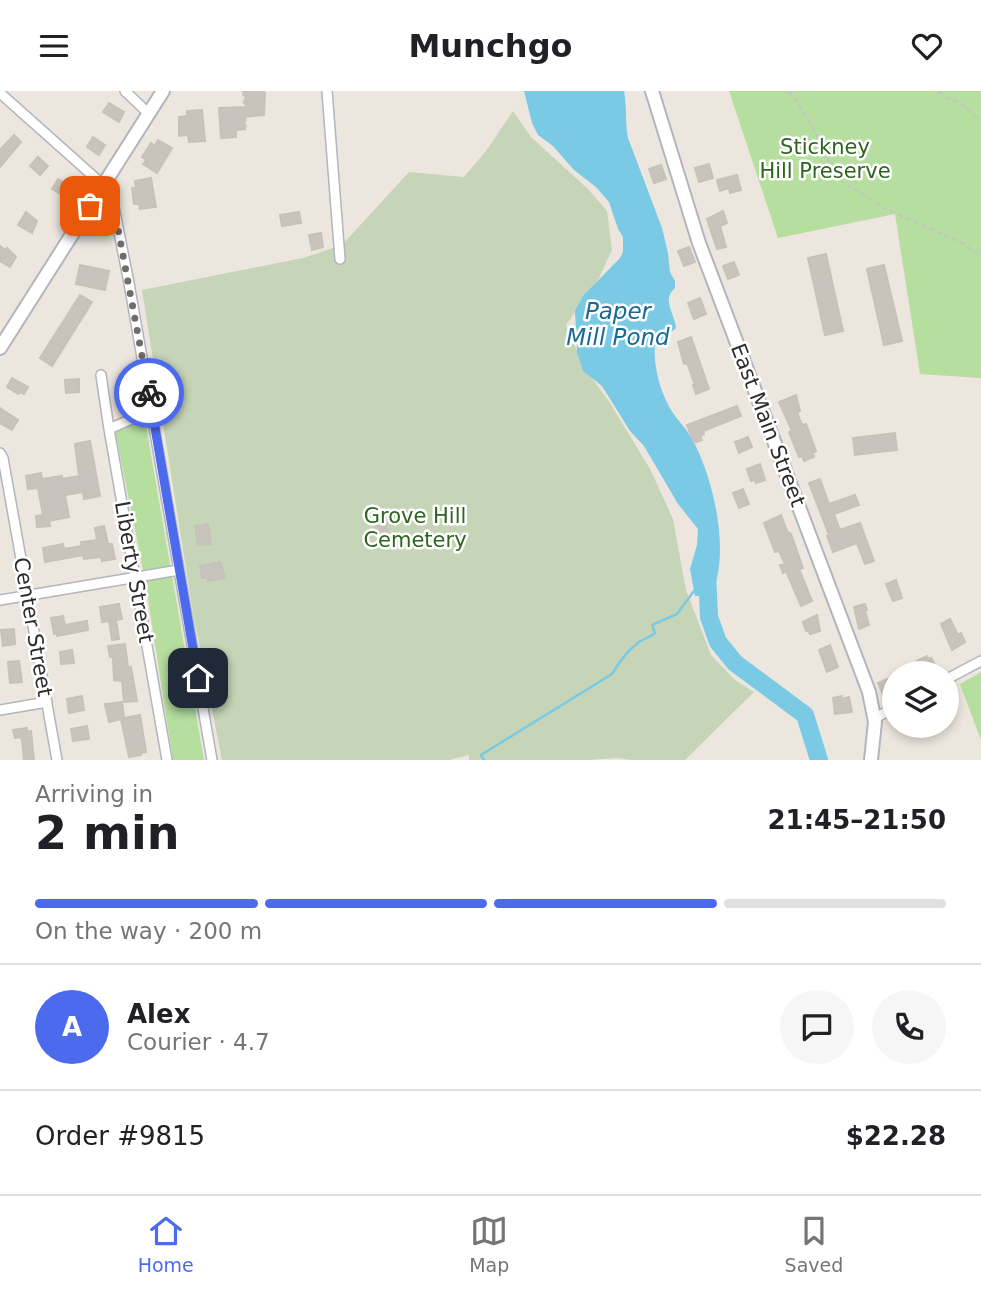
<!DOCTYPE html>
<meta charset="utf-8">
<style>
body{margin:0;font-family:"DejaVu Sans",sans-serif;background:#f6f6f6;color:#202124;height:100vh;display:flex;flex-direction:column;font-size:26px;white-space:nowrap}
*{box-sizing:border-box;margin:0}
p{font-size:23px;color:#757577}
.icon{flex:none;width:38px;height:38px;fill:none;stroke:currentColor;stroke-width:2;stroke-linecap:round;stroke-linejoin:round}
.map{position:relative;height:669px;overflow:hidden}
.side{display:flex;flex-direction:column;background:#fff;flex:1}
.side>*{flex:none}
.buttons{position:absolute;left:882px;top:570px;display:grid;gap:14px}
.buttons a{display:grid;place-items:center;width:77px;height:77px;border-radius:50%;background:#fff;box-shadow:0 4px 10px #0003;font-size:35px}
.pin{position:absolute;display:grid;place-items:center;width:60px;height:60px;color:#fff;margin:-30px;border-radius:14px;box-shadow:0 4px 10px #0006}
.courier{position:absolute;display:grid;place-items:center;width:70px;height:70px;margin:-35px;border:5px solid #4b6aed;border-radius:50%;background:#fff;color:#222;box-shadow:0 2px 9px #0007}
.headline em{font-style:normal;font-weight:600}
.headline div{display:flex;flex-direction:column-reverse}
.headline{display:flex;align-items:center;justify-content:space-between;height:119px;padding:0 35px}
h1{font-size:46px;font-weight:600;line-height:52px}
.bar{display:grid;grid-template-columns:repeat(4,1fr);gap:10px 7px;align-content:center;height:84px;padding:0 35px}
.bar i{height:9px;border-radius:5px;background:#e0e0e0}
.bar .active{background:#4b6aed}
.bar p{grid-column:span 4}
.line{display:flex;align-items:center;gap:18px;padding:0 35px;border-top:2px solid #e0e0e0}
.line div{flex:1}
.round{display:grid;place-items:center;flex:none;width:74px;height:74px;border-radius:37px;background:#f6f6f6}
header{display:flex;justify-content:space-between;align-items:center;height:91px;padding:0 35px;background:#fff;font-size:32px;font-weight:600}
.dock{display:flex;justify-content:space-around;align-items:center;height:98px;border-top:2px solid #e0e0e0;background:#fff;font-size:19px;color:#757577}
.dock a{display:grid;justify-items:center;gap:4px}
.dock .active{color:#4b6aed}
.map>svg:first-child{display:block}
.green{fill:#b5de9f}
.cemetery{fill:#c6d5b7}
.water{fill:#7acae6}
.lines{fill:none;stroke-linecap:round;stroke-linejoin:round}
.stream{stroke:#7acae6;stroke-width:2.5}
.river{stroke:#7acae6;stroke-width:18}
.building{fill:#c8c4bd;stroke:#c7c2b8;stroke-width:2}
.street-casing{stroke:#b2b5be;stroke-width:12}
.secondary-casing{stroke:#b2b5be;stroke-width:16}
.path{stroke:#c4c4c4;stroke-width:2;stroke-dasharray:5 3.5;stroke-linecap:butt}
.street{stroke:#fff;stroke-width:9}
.secondary{stroke:#fff;stroke-width:12}
.done{stroke:#6f6c6a;stroke-width:7;stroke-dasharray:0 12.6}
.route{stroke:#4b6aed;stroke-width:9}
.labels{text-anchor:middle;dominant-baseline:central;stroke-width:5;stroke-linejoin:round;paint-order:stroke}
.park-label{font-size:21px;fill:#2e6420;stroke:#fff}
.street-label{font-size:21px;fill:#2b2b2b;stroke:#fff}
.water-label{font-size:23px;font-style:italic;fill:#186993;stroke:#fff}
</style>
<header><svg class="icon" aria-label="menu" viewBox="0 0 24 24"><path d="M4 6h16M4 12h16M4 18h16"/></svg>Munchgo<svg class="icon" aria-label="heart" viewBox="0 0 24 24"><path d="M12 20l-8-8c-3-5 5-10 8-4 3-6 11-1 8 4z"/></svg></header>
<div class="map">
<svg width="981" height="669" viewBox="0 0 981 669">
<rect width="100%" height="100%" fill="#ece6df"/>
<path class="green" d="M 729,0 L 981,0 L 981,287 L 920,283 L 895,123 L 778,147 Z
M 128,331 L 146,335 L 204,669 L 173,669 L 145,489 L 115,339 Z
M 981,581 L 981,649 L 960,593 Z"/>
<path class="cemetery" d="M 513,20 L 531,46 L 589,99 L 607,120 L 612,159 L 599,187 L 566,234 L 584,276 L 610,312 L 650,378 L 673,428 L 686,499 L 711,564 L 735,589 L 754,601 L 685,669 L 632,669 L 616,667 L 587,669 L 469,669 L 469,664 L 449,669 L 222,669 L 193,522 L 142,199 L 303,167 L 342,154 L 409,81 L 464,86 L 486,60 Z"/>
<path class="water" d="M 524,0 L 624,0 C 627,16 625,31 628,47 L 662,137 L 668,162 L 670,181 L 675,190 L 675,197 C 661,209 675,223 676,237 L 655,255 C 653,276 661,304 673,322 C 679,331 687,338 692,348 C 713,385 730,459 713,500 L 703,505 L 695,505 L 690,478 L 697,454 L 698,438 L 678,413 L 644,355 L 630,340 L 602,295 L 583,280 L 577,261 L 575,220 L 583,205 L 620,167 L 623,161 L 623,146 L 618,138 L 609,111 L 596,96 L 574,79 L 553,55 L 538,44 L 532,32 Z"/>
<g class="lines">
<path class="stream" d="M 484,669 L 481,664 L 612,583 C 620,570 627,560 639,551 C 645,547 649,547 655,542 L 652,534 L 677,523 L 694,500"/>
<path class="river" d="M 707,480 L 709,526 L 718,551 L 735,572 L 805,624 L 819,669"/>
</g>
<path class="building" d="M 245,0 L 263,0 L 265,2 L 264,24 L 244,26 L 245,38 L 236,39 L 236,46 L 221,47 L 219,17 L 246,16 Z
M 109,12 L 124,21 L 119,31 L 103,21 Z
M 202,19 L 205,50 L 189,51 L 188,44 L 179,45 L 179,26 L 187,25 L 187,20 Z
M 14,44 L 21,51 L 0,76 L 0,59 Z
M 93,46 L 105,54 L 99,64 L 87,56 Z
M 158,49 L 172,57 L 157,82 L 143,73 L 146,69 L 142,66 L 151,52 L 155,55 Z
M 38,66 L 48,75 L 40,84 L 30,75 Z
M 709,73 L 713,87 L 699,91 L 695,77 Z
M 661,74 L 666,88 L 654,92 L 649,78 Z
M 737,84 L 741,99 L 730,102 L 729,97 L 720,100 L 717,89 Z
M 151,87 L 156,116 L 140,118 L 139,113 L 134,113 L 132,97 L 136,97 L 135,90 Z
M 58,88 L 77,99 L 71,109 L 52,98 Z
M 723,120 L 727,132 L 720,135 L 726,156 L 717,158 L 707,128 Z
M 26,121 L 37,130 L 32,142 L 18,134 Z
M 299,121 L 301,132 L 282,135 L 280,124 Z
M 321,142 L 323,156 L 312,159 L 309,144 Z
M 0,155 L 5,159 L 7,157 L 16,166 L 10,176 L 0,170 Z
M 689,156 L 695,171 L 684,175 L 678,160 Z
M 826,163 L 843,240 L 825,244 L 808,167 Z
M 734,171 L 739,184 L 728,188 L 723,175 Z
M 80,174 L 109,180 L 105,199 L 76,193 Z
M 884,174 L 902,250 L 884,254 L 867,178 Z
M 80,204 L 92,211 L 52,275 L 40,267 Z
M 700,207 L 706,223 L 694,228 L 688,212 Z
M 691,246 L 709,298 L 696,303 L 693,294 L 695,294 L 687,272 L 684,273 L 678,251 Z
M 12,287 L 28,296 L 24,303 L 20,301 L 18,303 L 7,296 Z
M 79,288 L 79,301 L 66,302 L 65,289 Z
M 796,304 L 800,320 L 797,321 L 802,334 L 806,333 L 816,360 L 813,362 L 814,366 L 804,370 L 802,365 L 799,366 L 789,341 L 792,340 L 779,311 Z
M 737,315 L 741,325 L 703,340 L 704,343 L 700,345 L 702,349 L 694,352 L 687,334 Z
M 0,317 L 18,329 L 12,339 L 0,332 Z
M 895,342 L 897,359 L 855,364 L 853,347 Z
M 748,346 L 752,356 L 739,362 L 735,351 Z
M 90,350 L 100,405 L 84,408 L 83,401 L 65,404 L 69,426 L 49,430 L 50,435 L 37,436 L 36,425 L 43,424 L 38,397 L 28,398 L 26,385 L 41,382 L 42,388 L 62,385 L 62,388 L 79,385 L 75,353 Z
M 760,373 L 765,389 L 756,392 L 755,389 L 751,390 L 747,378 Z
M 820,388 L 829,413 L 855,404 L 859,414 L 834,423 L 840,439 L 860,432 L 874,470 L 865,473 L 857,452 L 833,461 L 827,445 L 829,444 L 809,392 Z
M 743,398 L 749,413 L 739,417 L 733,402 Z
M 385,424 L 388,443 L 381,448 L 377,445 L 374,425 Z
M 781,424 L 787,440 L 791,443 L 803,477 L 799,478 L 812,510 L 801,515 L 786,480 L 783,482 L 780,474 L 785,473 L 779,460 L 775,461 L 764,432 Z
M 208,433 L 211,453 L 198,454 L 195,435 Z
M 104,435 L 108,453 L 112,453 L 115,468 L 102,470 L 101,466 L 84,468 L 83,464 L 45,471 L 43,457 L 63,453 L 64,458 L 82,455 L 81,451 L 97,449 L 95,437 Z
M 220,471 L 225,487 L 208,490 L 208,487 L 202,487 L 200,475 Z
M 896,489 L 902,507 L 893,510 L 886,493 Z
M 119,513 L 122,528 L 116,529 L 119,548 L 112,549 L 109,530 L 102,531 L 100,516 Z
M 865,513 L 867,519 L 865,520 L 869,534 L 859,538 L 854,516 Z
M 817,524 L 820,540 L 810,543 L 808,539 L 806,540 L 803,531 Z
M 63,525 L 65,534 L 87,530 L 88,539 L 57,545 L 57,542 L 54,543 L 51,527 Z
M 950,528 L 958,544 L 961,542 L 965,551 L 952,559 L 941,533 Z
M 14,538 L 15,553 L 3,555 L 1,539 Z
M 125,553 L 128,576 L 131,576 L 137,610 L 124,611 L 122,590 L 114,589 L 113,566 L 110,566 L 108,555 Z
M 830,554 L 838,576 L 827,581 L 819,559 Z
M 72,559 L 74,572 L 61,573 L 60,561 Z
M 927,565 L 929,569 L 931,567 L 936,576 L 924,583 L 917,570 Z
M 19,570 L 22,591 L 10,592 L 8,571 Z
M 894,585 L 894,602 L 884,606 L 878,592 Z
M 82,605 L 84,619 L 69,622 L 67,608 Z
M 842,605 L 842,608 L 849,606 L 852,621 L 835,623 L 833,607 Z
M 122,611 L 124,627 L 140,624 L 146,661 L 141,662 L 141,664 L 129,666 L 121,628 L 109,631 L 105,613 Z
M 87,635 L 89,648 L 73,650 L 71,638 Z
M 27,637 L 27,641 L 31,640 L 34,669 L 24,669 L 22,649 L 20,646 L 15,647 L 13,639 Z"/>
<g class="lines">
<g class="street-casing">
<path id="street" d="M 125,0 L 148,22
M 327,0 L 340,168
M 0,2 L 111,101 L 129,192 L 212,669
M 101,284 L 109,338
M 152,319 L 109,338 L 167,669
M 0,362 L 3,367 L 57,669
M 0,509 L 179,479
M 947,588 L 981,570
M 0,619 L 47,611
M 875,627 L 894,617"/>
</g>
<g class="secondary-casing">
<path id="secondary" d="M 652,0 L 699,152 L 869,601 L 875,631 L 871,669
M 0,257 L 163,0"/>
</g>
<path class="path" d="M 243,0 L 246,36
M 789,0 L 810,31 L 830,73 L 843,91 L 884,117 L 962,152 L 981,165
M 939,0 C 945,9 952,8 961,13 C 969,18 971,25 981,28"/>
<use href="#street" class="street"/>
<use href="#secondary" class="secondary"/>
</g>
<g class="lines">
<path class="done" d="M 90,115 L 103,94 L 111,101 L 149,302"/>
<path class="route" d="M 149,302 L 198,587"/>
</g>
<g class="labels">
<g class="park-label">
<text x="825" y="56">Stickney<tspan x="825" dy="24">Hill Preserve</tspan></text>
<text x="415" y="425">Grove Hill<tspan x="415" dy="24">Cemetery</tspan></text>
</g>
<g class="street-label">
<text transform="translate(768 334) rotate(69)">East Main Street</text>
<text transform="translate(134 481) rotate(80)">Liberty Street</text>
<text transform="translate(33 536) rotate(80)">Center Street</text>
</g>
<g class="water-label">
<text x="618" y="220">Paper<tspan x="618" dy="26">Mill Pond</tspan></text>
</g>
</g>
</svg>
<div class="buttons">
<a><svg class="icon" aria-label="layers" viewBox="0 0 24 24"><path d="M12 4l9 5-9 5-9-5zM3 14l9 5 9-5"/></svg></a>
</div>
<div class="pin" style="left:90px;top:115px;background:#ea580c"><svg class="icon" aria-label="bag" viewBox="0 0 24 24"><path d="M5 8h14l-1 12H6zM9 8a3 3 0 0 1 6 0"/></svg></div>
<div class="pin" style="left:198px;top:587px;background:#1f2937"><svg class="icon" aria-label="home" viewBox="0 0 24 24"><path d="M3 11l9-7 9 7M6 9v11h12V9"/></svg></div>
<div class="courier" style="left:149px;top:302px"><svg class="icon" aria-label="bike" viewBox="0 0 24 24"><circle cx="6" cy="16" r="4"/><circle cx="18" cy="16" r="4"/><path d="M6 16l4-8h5l3 8M10 8l3 8H6M13 5h3"/></svg></div>
</div>
<section class="side">
<div class="headline"><div><h1>2 min</h1><p>Arriving in</p></div><em>21:45–21:50</em></div>
<div class="bar"><i class="active"></i><i class="active"></i><i class="active"></i><i></i><p>On the way · 200 m</p></div>
<div class="line" style="height:126px"><b class="round" style="background:#4b6aed;color:#fff">A</b><div><b>Alex</b><p>Courier · 4.7</p></div><a class="round"><svg class="icon" aria-label="chat" viewBox="0 0 24 24"><path d="M4 5h16v11H9l-5 4z"/></svg></a><a class="round"><svg class="icon" aria-label="phone" viewBox="0 0 24 24"><path d="M5 4h4l2 5-3 2q2 4 5 5l2-3 5 2v4C11 20 4 13 5 4z"/></svg></a></div>
<div class="line" style="height:91px"><div>Order #9815</div><b>$22.28</b></div>
</section>
<nav class="dock">
<a class="active"><svg class="icon" aria-label="home" viewBox="0 0 24 24"><path d="M3 11l9-7 9 7M6 9v11h12V9"/></svg>Home</a>
<a><svg class="icon" aria-label="map" viewBox="0 0 24 24"><path d="M3 6l6-2 6 2 6-2v14l-6 2-6-2-6 2zM9 4v14M15 6v14"/></svg>Map</a>
<a><svg class="icon" aria-label="saved" viewBox="0 0 24 24"><path d="M7 4h10v16l-5-4-5 4z"/></svg>Saved</a>
</nav>
